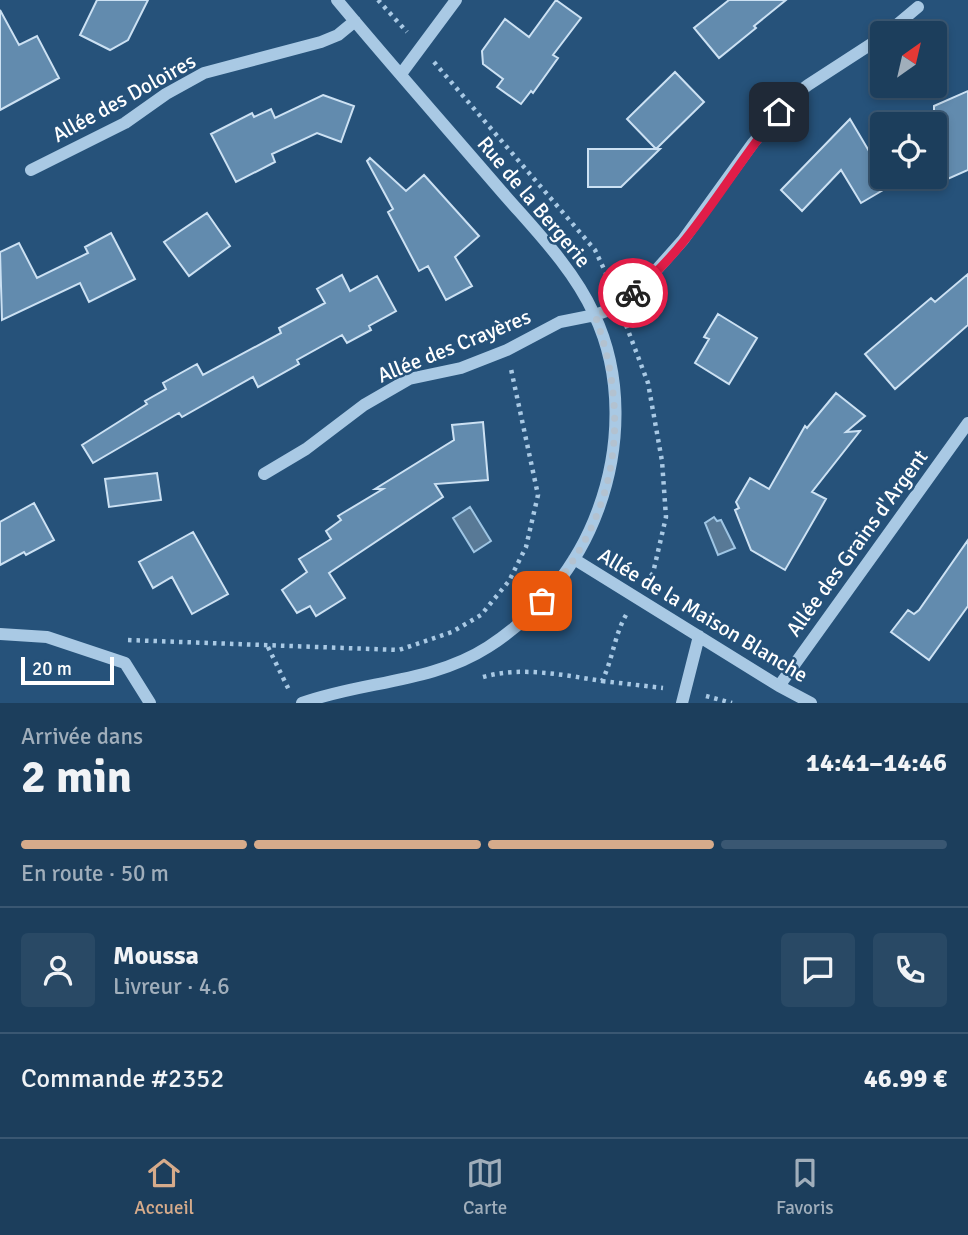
<!DOCTYPE html>
<html lang="fr">
<meta charset="utf-8">
<style>
body{margin:0;font-family:Signika,sans-serif;background:#294965;color:#f1f3f6;height:100vh;display:flex;flex-direction:column;font-size:26px;white-space:nowrap}
*{box-sizing:border-box;margin:0}
p{font-size:23px;color:#a0aebb}
.icon{flex:none;width:38px;height:38px;fill:none;stroke:currentColor;stroke-width:2;stroke-linecap:round;stroke-linejoin:round}
.map{position:relative;height:703px;overflow:hidden}
.panel{display:flex;flex-direction:column;background:#1c3e5c;flex:1}
.panel>*{flex:none}
.needle{width:46px;rotate:34deg}
.fabs{position:absolute;left:870px;top:21px;display:grid;gap:14px}
.fabs a{display:grid;place-items:center;width:77px;height:77px;border-radius:7px;background:#1c3e5c;box-shadow:0 4px 10px #0003,0 0 0 2px #3a5772;font-size:35px}
.scale{position:absolute;left:21px;bottom:18px;width:93px;box-sizing:border-box;padding-left:7px;border:4px solid #fff;border-top:0;font-size:19px;line-height:24px;white-space:nowrap;color:#fff;-webkit-text-stroke:5px #26527a;paint-order:stroke}
.pin{position:absolute;display:grid;place-items:center;width:60px;height:60px;color:#fff;margin:-30px;border-radius:14px;box-shadow:0 4px 10px #0006}
.courier{position:absolute;display:grid;place-items:center;width:70px;height:70px;margin:-35px;border:5px solid #e11d48;border-radius:50%;background:#fff;color:#222;box-shadow:0 2px 9px #0007}
.headline em{font-style:normal;font-weight:700}
.headline div{display:flex;flex-direction:column-reverse}
.headline{display:flex;align-items:center;justify-content:space-between;height:119px;padding:0 21px}
h1{font-size:46px;font-weight:700;line-height:52px}
.bar{display:grid;grid-template-columns:repeat(4,1fr);gap:10px 7px;align-content:center;height:84px;padding:0 21px}
.bar i{height:9px;border-radius:5px;background:#3a5772}
.bar .on{background:#d6ab8b}
.bar p{grid-column:span 4}
.line{display:flex;align-items:center;gap:18px;padding:0 21px;border-top:2px solid #3a5772}
.line div{flex:1}
.round{display:grid;place-items:center;flex:none;width:74px;height:74px;border-radius:7px;background:#294965}
.tab-bar{display:flex;justify-content:space-around;align-items:center;height:98px;border-top:2px solid #3a5772;background:#1c3e5c;font-size:19px;color:#a0aebb}
.tab-bar a{display:grid;justify-items:center;gap:4px}
.tab-bar .on{color:#d6ab8b}
.map>svg:first-child{display:block}
.water{fill:#587996;stroke:#9ec5e4;stroke-width:2}
.building{fill:#628bae;stroke:#cce1f3;stroke-width:2}
.lines{fill:none;stroke-linecap:round;stroke-linejoin:round}
.path{stroke:#a9c9e4;stroke-width:4.5;stroke-dasharray:3.5 5;stroke-linecap:butt}
.minor{stroke:#a9c9e4;stroke-width:12}
.done{stroke:#b3c2d0;stroke-width:7;stroke-dasharray:0 12.6}
.route{stroke:#e11d48;stroke-width:9}
.labels{text-anchor:middle;dominant-baseline:central;stroke-width:5;stroke-linejoin:round;paint-order:stroke}
.street-label{font-size:21px;fill:#fff;stroke:#26527a}
</style>
<div class="map">
<svg width="968" height="703" viewBox="0 0 968 703">
<rect width="100%" height="100%" fill="#26527a"/>
<path class="water" d="M 470,507 L 491,541 L 474,552 L 453,518 Z
M 714,517 L 717,521 L 721,520 L 735,548 L 718,555 L 705,523 Z"/>
<path class="building" d="M 97,0 L 148,0 L 128,40 L 110,50 L 80,35 Z
M 556,0 L 581,18 L 553,55 L 558,58 L 533,93 L 531,91 L 521,104 L 497,87 L 503,79 L 483,64 L 482,51 L 505,19 L 529,37 Z
M 729,0 L 786,0 L 754,26 L 756,28 L 719,58 L 694,28 Z
M 0,10 L 19,45 L 37,36 L 59,78 L 0,110 Z
M 675,72 L 704,102 L 656,149 L 627,119 Z
M 968,91 L 968,170 L 934,185 L 934,106 Z
M 323,95 L 354,106 L 341,142 L 317,133 L 272,154 L 275,162 L 236,182 L 211,134 L 252,113 L 254,117 L 271,109 L 275,118 Z
M 850,119 L 882,173 L 882,177 L 884,177 L 890,186 L 861,203 L 841,170 L 802,211 L 781,190 Z
M 588,149 L 660,149 L 621,187 L 588,187 Z
M 370,158 L 406,191 L 424,175 L 479,236 L 455,257 L 472,286 L 446,300 L 428,266 L 419,271 L 388,212 L 393,209 L 367,161 Z
M 207,213 L 230,246 L 189,276 L 164,242 Z
M 111,233 L 135,279 L 89,302 L 80,283 L 2,320 L 0,252 L 19,243 L 37,278 L 88,253 L 85,247 Z
M 968,274 L 968,325 L 895,389 L 865,354 L 931,298 L 935,302 Z
M 342,275 L 350,291 L 377,276 L 396,311 L 369,326 L 371,330 L 347,343 L 342,335 L 297,360 L 299,364 L 258,387 L 253,377 L 182,417 L 179,413 L 93,463 L 82,445 L 147,404 L 145,401 L 166,389 L 163,383 L 197,364 L 203,375 L 281,333 L 279,328 L 325,303 L 317,289 Z
M 718,314 L 757,338 L 729,384 L 695,363 L 709,339 L 704,337 Z
M 836,393 L 865,416 L 846,432 L 860,431 L 812,492 L 826,499 L 785,570 L 751,550 L 735,510 L 739,508 L 736,502 L 750,478 L 769,489 L 805,426 L 807,428 Z
M 483,422 L 488,480 L 435,484 L 443,497 L 329,573 L 345,598 L 316,616 L 310,606 L 297,613 L 282,590 L 307,572 L 299,559 L 331,539 L 326,531 L 341,520 L 338,516 L 383,489 L 375,489 L 454,440 L 452,425 Z
M 157,473 L 161,500 L 109,507 L 105,479 Z
M 34,503 L 54,540 L 26,555 L 24,552 L 0,565 L 0,522 Z
M 193,532 L 228,594 L 192,614 L 172,577 L 153,588 L 139,562 Z
M 968,540 L 968,606 L 929,660 L 891,632 L 908,610 L 914,614 L 919,610 Z"/>
<g class="lines">
<path class="path" d="M 378,0 L 407,32
M 434,62 L 595,250 L 611,284
M 626,325 L 648,383 L 662,461 L 666,517 L 653,573 L 647,581
M 128,640 L 399,650 L 452,632 L 481,615 L 509,581 L 526,547 L 538,495 L 511,369
M 268,647 L 289,690
M 483,677 C 521,666 563,675 602,681 C 613,659 614,636 626,615
M 602,681 L 663,688
M 706,696 L 732,703"/>
<path class="minor" d="M 887,33 L 918,7
M 401,74 L 456,0
M 31,170 L 125,123 L 166,94 L 204,73 L 321,42 L 338,35 L 355,21
M 264,474 L 306,449 L 364,405 L 409,379 L 461,368 L 507,350 L 560,322 L 595,315 L 612,309 L 625,299 L 643,285 L 683,240 L 753,143 L 791,98 L 808,85 L 882,37
M 574,559 L 779,686 L 811,703
M 0,634 L 47,637 L 125,663 L 150,703
M 779,686 L 968,423
M 302,703 C 363,681 432,683 488,647 C 538,615 578,565 598,510 C 621,448 623,375 594,314 C 573,268 535,230 502,192 C 447,128 391,65 337,0
M 682,703 L 699,636"/>
</g>
<g class="lines">
<path class="done" d="M 542,601 C 618,516 632,421 595,315 L 612,309 L 633,293"/>
<path class="route" d="M 633,293 C 692,246 731,170 779,112"/>
</g>
<g class="labels">
<g class="street-label">
<text transform="translate(124 98) rotate(-29)">Allée des Doloires</text>
<text transform="translate(534 202) rotate(50)">Rue de la Bergerie</text>
<text transform="translate(454 346) rotate(-22)">Allée des Crayères</text>
<text transform="translate(857 543) rotate(-54)">Allée des Grains d'Argent</text>
<text transform="translate(703 615) rotate(31)">Allée de la Maison Blanche</text>
</g>
</g>
</svg>
<div class="fabs">
<a><svg class="needle" viewBox="-14 -14 28 28"><path d="M0-13l5 13h-10z" fill="#e53935"/><path d="M0 13l5-13h-10z" fill="#a0aebb"/></svg></a>
<a><svg class="icon" aria-label="locate" viewBox="0 0 24 24"><circle cx="12" cy="12" r="6"/><path d="M12 2v4M12 18v4M2 12h4M18 12h4"/></svg></a>
</div>
<div class="scale">20 m</div>
<div class="pin" style="left:542px;top:601px;background:#ea580c"><svg class="icon" aria-label="bag" viewBox="0 0 24 24"><path d="M5 8h14l-1 12H6zM9 8a3 3 0 0 1 6 0"/></svg></div>
<div class="pin" style="left:779px;top:112px;background:#1f2937"><svg class="icon" aria-label="home" viewBox="0 0 24 24"><path d="M3 11l9-7 9 7M6 9v11h12V9"/></svg></div>
<div class="courier" style="left:633px;top:293px"><svg class="icon" aria-label="bike" viewBox="0 0 24 24"><circle cx="6" cy="16" r="4"/><circle cx="18" cy="16" r="4"/><path d="M6 16l4-8h5l3 8M10 8l3 8H6M13 5h3"/></svg></div>
</div>
<section class="panel">
<div class="headline"><div><h1>2 min</h1><p>Arrivée dans</p></div><em>14:41–14:46</em></div>
<div class="bar"><i class="on"></i><i class="on"></i><i class="on"></i><i></i><p>En route · 50 m</p></div>
<div class="line" style="height:126px"><a class="round"><svg class="icon" aria-label="person" viewBox="0 0 24 24"><circle cx="12" cy="8" r="4"/><path d="M4 21q1-7 8-7t8 7"/></svg></a><div><b>Moussa</b><p>Livreur · 4.6</p></div><a class="round"><svg class="icon" aria-label="chat" viewBox="0 0 24 24"><path d="M4 5h16v11H9l-5 4z"/></svg></a><a class="round"><svg class="icon" aria-label="phone" viewBox="0 0 24 24"><path d="M5 4h4l2 5-3 2q2 4 5 5l2-3 5 2v4C11 20 4 13 5 4z"/></svg></a></div>
<div class="line" style="height:91px"><div>Commande #2352</div><b>46.99 €</b></div>
</section>
<nav class="tab-bar">
<a class="on"><svg class="icon" aria-label="home" viewBox="0 0 24 24"><path d="M3 11l9-7 9 7M6 9v11h12V9"/></svg>Accueil</a>
<a><svg class="icon" aria-label="map" viewBox="0 0 24 24"><path d="M3 6l6-2 6 2 6-2v14l-6 2-6-2-6 2zM9 4v14M15 6v14"/></svg>Carte</a>
<a><svg class="icon" aria-label="saved" viewBox="0 0 24 24"><path d="M7 4h10v16l-5-4-5 4z"/></svg>Favoris</a>
</nav>
